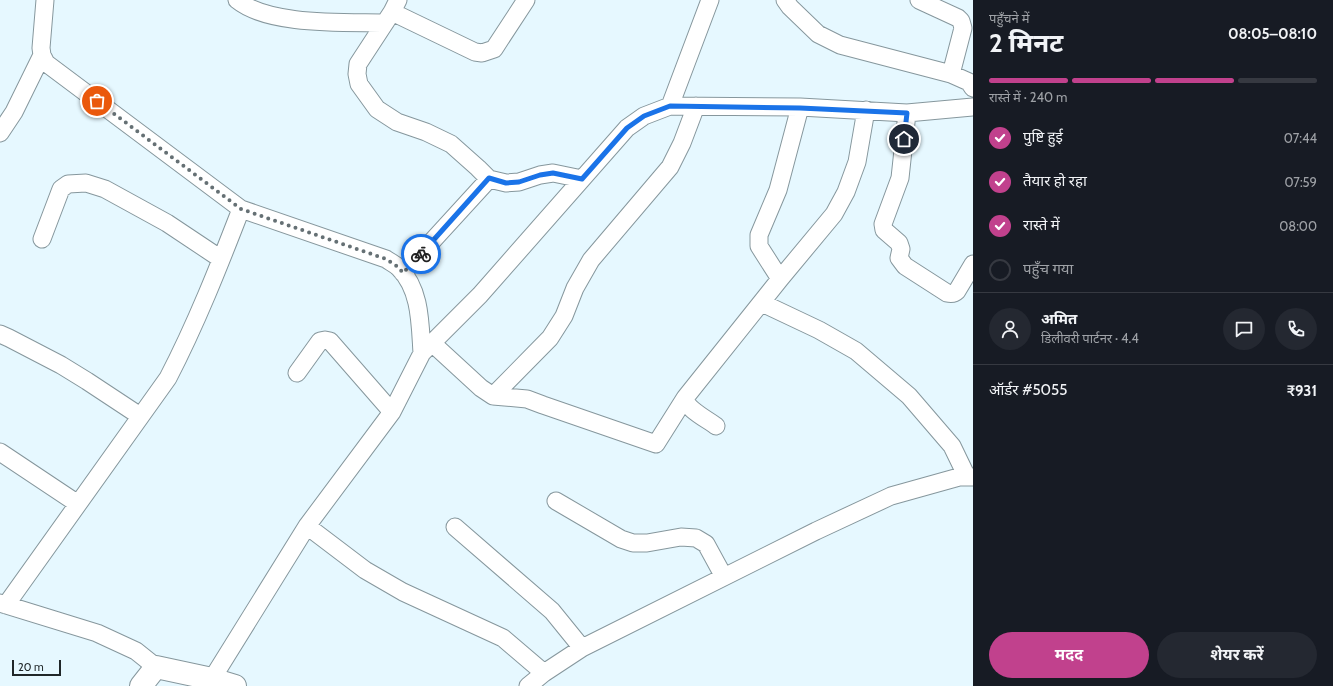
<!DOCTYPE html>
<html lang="hi">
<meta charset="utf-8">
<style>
body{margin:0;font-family:Cabin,"Noto Sans Devanagari",sans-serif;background:#242831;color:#f1f3f6;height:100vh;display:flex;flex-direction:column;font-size:15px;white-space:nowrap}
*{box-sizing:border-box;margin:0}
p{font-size:13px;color:#9ea1a6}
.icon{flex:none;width:22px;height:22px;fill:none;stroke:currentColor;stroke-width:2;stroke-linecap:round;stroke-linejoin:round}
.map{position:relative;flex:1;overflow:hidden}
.drawer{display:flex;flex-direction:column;background:#171b24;width:360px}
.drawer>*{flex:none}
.scale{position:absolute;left:12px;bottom:10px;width:49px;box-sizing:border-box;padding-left:4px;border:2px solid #202729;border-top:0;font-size:11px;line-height:14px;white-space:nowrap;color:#202729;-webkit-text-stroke:3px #e6f8ff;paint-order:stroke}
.pin{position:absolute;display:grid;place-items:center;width:34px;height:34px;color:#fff;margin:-17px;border:2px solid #fff;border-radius:50%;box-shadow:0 1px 4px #0007}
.courier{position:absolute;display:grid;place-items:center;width:40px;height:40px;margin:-20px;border:3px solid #1a73e8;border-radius:50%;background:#fff;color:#222;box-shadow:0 1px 5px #0007}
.head em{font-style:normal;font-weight:700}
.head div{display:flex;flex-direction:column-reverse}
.head{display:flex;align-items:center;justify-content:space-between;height:68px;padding:0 16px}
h1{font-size:26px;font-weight:700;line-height:30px}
.bar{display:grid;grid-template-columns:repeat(4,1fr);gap:6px 4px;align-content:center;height:48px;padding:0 16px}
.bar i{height:5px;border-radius:3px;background:#363941}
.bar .selected{background:#c1418d}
.bar p{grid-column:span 4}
.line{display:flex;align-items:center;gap:10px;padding:0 16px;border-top:1px solid #363941}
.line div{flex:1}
.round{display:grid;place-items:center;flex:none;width:42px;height:42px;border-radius:21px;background:#242831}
ol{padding:0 16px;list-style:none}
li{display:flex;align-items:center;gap:12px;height:44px}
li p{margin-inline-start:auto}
li .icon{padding:4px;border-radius:50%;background:#c1418d;color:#fff;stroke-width:4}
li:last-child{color:#9ea1a6}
li i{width:22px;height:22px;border:2px solid #363941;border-radius:50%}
.button{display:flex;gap:8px;margin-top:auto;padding:8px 16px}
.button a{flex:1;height:46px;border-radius:24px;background:#c1418d;color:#fff;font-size:16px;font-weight:700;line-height:46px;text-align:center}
.button a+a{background:#242831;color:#f1f3f6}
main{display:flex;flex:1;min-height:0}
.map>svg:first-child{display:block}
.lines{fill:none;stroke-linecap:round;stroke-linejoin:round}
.street-casing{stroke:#86979d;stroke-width:19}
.secondary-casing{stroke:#86979d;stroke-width:24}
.street{stroke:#fff;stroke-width:17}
.secondary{stroke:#fff;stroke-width:22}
.done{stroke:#657074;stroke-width:4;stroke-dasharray:0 7.2}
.route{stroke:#1a73e8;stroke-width:5}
</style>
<main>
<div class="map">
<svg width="973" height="686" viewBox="0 0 973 686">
<rect width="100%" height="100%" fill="#e6f8ff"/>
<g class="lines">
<g class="street-casing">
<path id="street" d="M 45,0 L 41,48 L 42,55 L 46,63 L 241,209 L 386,259 C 390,262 395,264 399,268 C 421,290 420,324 422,353
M 237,0 C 269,26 344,22 385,23
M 398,0 L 392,12 L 358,64 L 357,74 L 359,84 L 377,109 L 397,122 L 426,132 L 451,144 L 478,168 L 489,179 L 506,183 L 519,182 L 540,175 L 553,173 L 582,179
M 785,0 L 790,7 L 818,34 L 840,45 L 951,74 L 969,82 L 973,88
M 919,0 L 958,18 L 961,21 L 963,28 L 951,74
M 392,12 L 475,52 L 482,53 L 494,49 L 526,0
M 670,106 L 710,0
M 907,113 L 900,178 L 883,224 L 884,230 L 899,243 L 901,249 L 899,258 L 905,266 L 947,293 C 951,294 954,294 957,291 L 973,264
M 0,133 L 14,112 L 42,55
M 42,239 L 61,189 L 68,184 L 86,183 L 105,189 L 167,223 L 221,259
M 403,273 L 489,179
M 780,279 L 759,246 L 759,235 L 778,190 L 800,107
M 762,303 L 819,330 L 856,351 L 909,396 L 952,446 L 967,477
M 0,334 L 9,338 L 61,365 L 87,381 L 140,416
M 432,343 L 481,388 L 493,396 L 527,399 L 543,405 L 656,444 L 685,398
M 297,373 L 320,341 L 325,340 L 330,341 L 392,412
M 493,396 L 550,338 L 564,316 L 575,288 L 591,260 L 670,167 L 682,143 L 696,106
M 716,426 C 707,419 686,409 685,398 L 780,279 L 834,214 L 846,192 L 857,162 L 866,110
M 0,452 L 78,504
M 556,501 L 621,539 L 633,543 L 647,543 L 681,537 L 696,538 L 706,544 L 724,577
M 307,526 L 365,570 L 403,592 L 503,638 L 544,673
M 455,527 L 552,611 L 582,648
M 0,603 L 97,633 L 136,651 L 156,667
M 6,605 L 168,378 C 196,324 219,266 241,209
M 212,679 L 307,526 L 392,412 L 422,353 L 480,295 L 627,128 L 644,116 L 670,106 L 800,107 L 907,113 L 973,107
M 528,686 L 544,673 L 582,648 L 816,531 L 891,496 L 959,477 L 973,477"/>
</g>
<g class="secondary-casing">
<path id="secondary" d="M 141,686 L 156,667 L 212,679 L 235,686"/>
</g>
<use href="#street" class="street"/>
<use href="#secondary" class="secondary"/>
</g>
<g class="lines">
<path class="done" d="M 97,101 L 241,209 L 386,259 L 398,267 L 403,273 L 421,254"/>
<path class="route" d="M 421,254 L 489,178 L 506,183 L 519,182 L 540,175 L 553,173 L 582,179 L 627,128 L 644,116 L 670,106 L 800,108 L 907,113 L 904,139"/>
</g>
</svg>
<div class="scale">20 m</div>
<div class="pin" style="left:97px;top:101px;background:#ea580c"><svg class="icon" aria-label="bag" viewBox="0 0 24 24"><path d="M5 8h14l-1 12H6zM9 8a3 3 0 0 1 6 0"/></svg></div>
<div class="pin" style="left:904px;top:139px;background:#1f2937"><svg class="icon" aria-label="home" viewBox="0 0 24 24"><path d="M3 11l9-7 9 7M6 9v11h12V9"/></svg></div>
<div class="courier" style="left:421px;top:254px"><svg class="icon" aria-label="bike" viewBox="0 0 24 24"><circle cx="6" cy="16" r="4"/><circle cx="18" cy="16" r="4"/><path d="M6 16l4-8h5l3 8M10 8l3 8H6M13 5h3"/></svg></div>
</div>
<section class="drawer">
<div class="head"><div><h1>2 मिनट</h1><p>पहुँचने में</p></div><em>08:05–08:10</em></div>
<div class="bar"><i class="selected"></i><i class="selected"></i><i class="selected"></i><i></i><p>रास्ते में · 240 m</p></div>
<ol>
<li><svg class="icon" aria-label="check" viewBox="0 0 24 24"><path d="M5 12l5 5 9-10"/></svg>पुष्टि हुई<p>07:44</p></li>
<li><svg class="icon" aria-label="check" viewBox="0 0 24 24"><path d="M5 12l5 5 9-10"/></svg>तैयार हो रहा<p>07:59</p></li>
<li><svg class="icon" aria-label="check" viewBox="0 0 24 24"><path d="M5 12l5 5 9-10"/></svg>रास्ते में<p>08:00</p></li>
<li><i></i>पहुँच गया</li>
</ol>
<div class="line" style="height:72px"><a class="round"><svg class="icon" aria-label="person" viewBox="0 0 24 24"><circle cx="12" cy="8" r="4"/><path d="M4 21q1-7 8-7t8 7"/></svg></a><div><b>अमित</b><p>डिलीवरी पार्टनर · 4.4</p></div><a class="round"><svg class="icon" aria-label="chat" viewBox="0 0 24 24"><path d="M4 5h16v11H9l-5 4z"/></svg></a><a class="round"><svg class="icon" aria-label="phone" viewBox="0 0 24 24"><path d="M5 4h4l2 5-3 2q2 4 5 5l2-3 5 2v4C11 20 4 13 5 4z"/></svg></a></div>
<div class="line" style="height:52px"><div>ऑर्डर #5055</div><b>₹931</b></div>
<div class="button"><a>मदद</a><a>शेयर करें</a></div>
</section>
</main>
